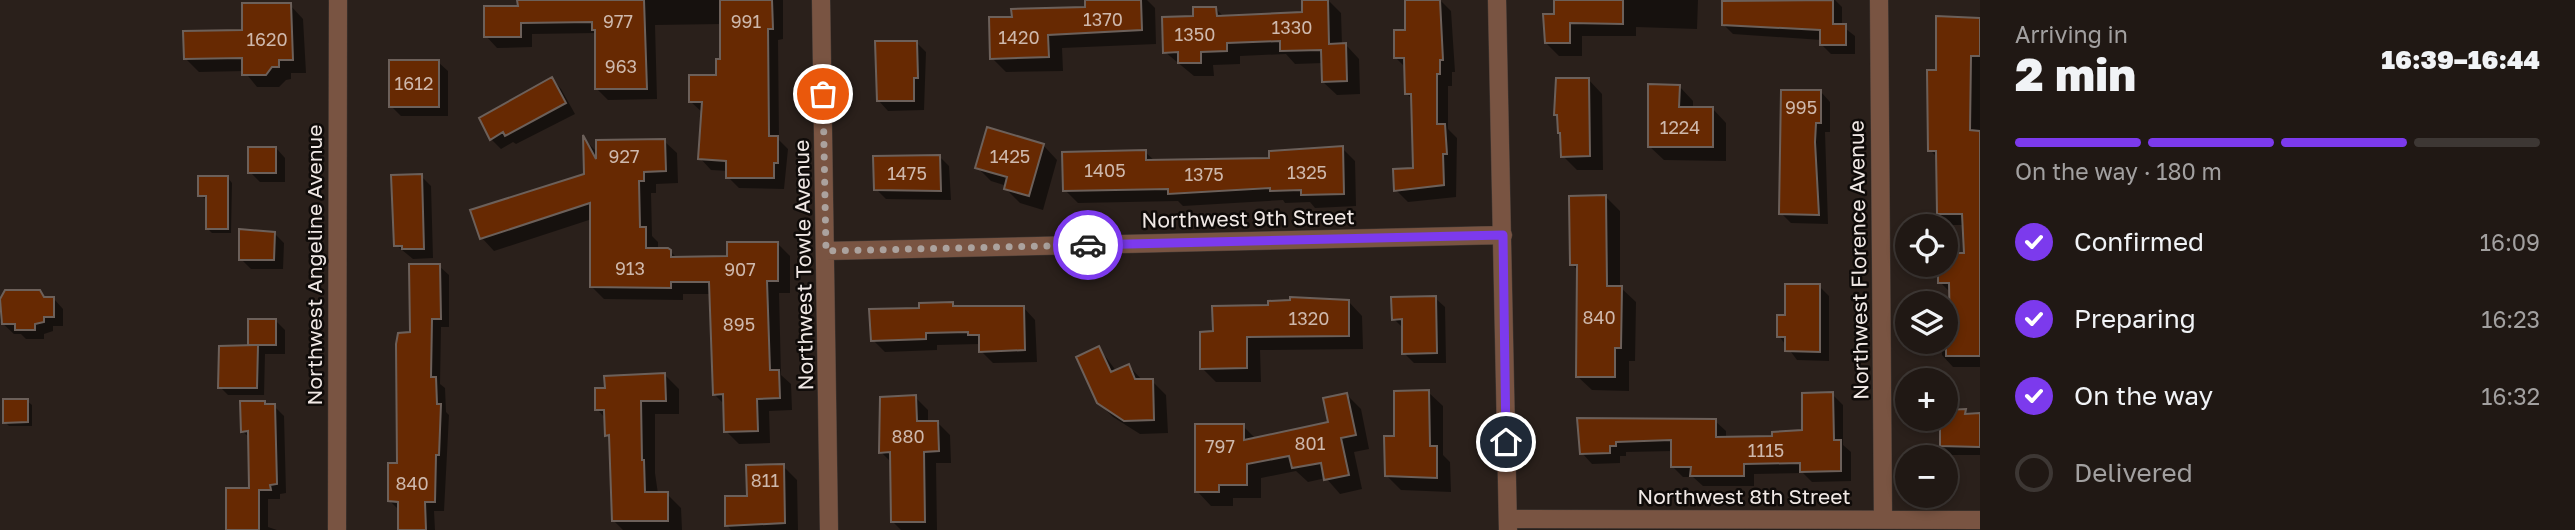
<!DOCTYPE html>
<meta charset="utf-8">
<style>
body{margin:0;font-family:"Golos Text",sans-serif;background:#28211d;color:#f1f3f6;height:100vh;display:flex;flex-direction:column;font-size:26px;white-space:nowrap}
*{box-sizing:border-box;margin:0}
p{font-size:23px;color:#a2a0a0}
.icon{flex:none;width:38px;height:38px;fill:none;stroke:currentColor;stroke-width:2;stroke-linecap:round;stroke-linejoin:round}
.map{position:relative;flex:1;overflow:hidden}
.drawer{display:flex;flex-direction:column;background:#201814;width:595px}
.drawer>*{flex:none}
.controls{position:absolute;left:1895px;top:214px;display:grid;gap:14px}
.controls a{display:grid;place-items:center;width:63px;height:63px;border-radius:50%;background:#201814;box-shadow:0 4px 10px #0003,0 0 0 2px #3d3734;font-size:35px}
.pin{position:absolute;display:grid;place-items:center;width:60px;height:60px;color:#fff;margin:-30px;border:4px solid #fff;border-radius:50%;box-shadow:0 2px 7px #0007}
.courier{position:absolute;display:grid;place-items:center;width:70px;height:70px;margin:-35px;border:5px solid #7c3aed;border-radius:50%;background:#fff;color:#222;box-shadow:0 2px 9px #0007}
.headline em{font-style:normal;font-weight:800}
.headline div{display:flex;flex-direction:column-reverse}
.headline{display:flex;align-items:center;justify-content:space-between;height:119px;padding:0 35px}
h1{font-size:46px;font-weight:800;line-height:52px}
.bar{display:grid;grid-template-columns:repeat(4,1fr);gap:10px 7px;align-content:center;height:84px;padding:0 35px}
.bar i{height:9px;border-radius:5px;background:#3d3734}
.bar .current{background:#7c3aed}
.bar p{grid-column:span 4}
ol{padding:0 35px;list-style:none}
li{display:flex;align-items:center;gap:21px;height:77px}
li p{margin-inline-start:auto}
li .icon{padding:7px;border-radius:50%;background:#7c3aed;color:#fff;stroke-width:4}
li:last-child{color:#a2a0a0}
li i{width:38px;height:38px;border:4px solid #3d3734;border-radius:50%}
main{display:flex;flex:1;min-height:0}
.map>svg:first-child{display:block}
.shadow{fill:#0007}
.building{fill:#672902;stroke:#6c605a;stroke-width:2}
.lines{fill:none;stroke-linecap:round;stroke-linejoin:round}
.minor-casing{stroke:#463c37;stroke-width:19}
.minor{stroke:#795442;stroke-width:18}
.done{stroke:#aba29e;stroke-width:7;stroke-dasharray:0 12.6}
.route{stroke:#7c3aed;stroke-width:9}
.labels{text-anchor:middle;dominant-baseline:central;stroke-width:5;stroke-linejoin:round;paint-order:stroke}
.number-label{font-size:18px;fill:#ceb8ac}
.street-label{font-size:21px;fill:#f0e8e5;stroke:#0f0b09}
</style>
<main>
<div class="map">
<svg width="1980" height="530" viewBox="0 0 1980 530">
<rect width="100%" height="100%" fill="#2a201b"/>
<path class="shadow" d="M 519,0 L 783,0 L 783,39 L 778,40 L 779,140 L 788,149 L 784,189 L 739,188 L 728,177 L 728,171 L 711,170 L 700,158 L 703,113 L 691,102 L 718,77 L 722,60 L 722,24 L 655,25 L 657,99 L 608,100 L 597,89 L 596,33 L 532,34 L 532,47 L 497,48 L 486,36 L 519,7 Z
M 1087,0 L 1147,0 L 1155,8 L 1156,44 L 1062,48 L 1063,71 L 1006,72 L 992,58 L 1013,19 L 1087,9 Z
M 1304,0 L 1328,0 L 1341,13 L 1342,45 L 1346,45 L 1359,59 L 1360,94 L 1337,95 L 1323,82 L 1323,63 L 1295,64 L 1286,54 L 1240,56 L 1240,64 L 1213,65 L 1214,76 L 1194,76 L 1165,52 L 1195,18 L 1216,9 L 1224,17 L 1304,14 Z
M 1406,0 L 1440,0 L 1451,11 L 1455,72 L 1452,72 L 1452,86 L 1448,86 L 1448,129 L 1457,138 L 1456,197 L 1408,202 L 1396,190 L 1415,169 L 1413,100 L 1407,94 L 1406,68 L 1395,57 L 1407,31 Z
M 1556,0 L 1698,0 L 1697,29 L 1636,27 L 1636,36 L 1582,36 L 1582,56 L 1559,56 L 1546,43 L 1556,15 Z
M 1738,0 L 1835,0 L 1842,7 L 1842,26 L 1855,36 L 1855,54 L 1831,54 L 1821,44 L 1822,40 L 1733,34 L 1723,24 Z
M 290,5 L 303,19 L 306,73 L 291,73 L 291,79 L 286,80 L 279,87 L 257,87 L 244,71 L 199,72 L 186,59 L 244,32 Z
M 1980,19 L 1980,367 L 1953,367 L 1942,355 L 1942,341 L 1946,341 L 1946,332 L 1952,332 L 1951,293 L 1940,282 L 1946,255 L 1966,254 L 1964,225 L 1950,225 L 1939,213 L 1938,158 L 1930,150 L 1938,72 Z
M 916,42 L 926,52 L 924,110 L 888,111 L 879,101 Z
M 438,62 L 448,71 L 448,116 L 401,116 L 391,106 Z
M 552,79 L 561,89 L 575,114 L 516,144 L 513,142 L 501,149 L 491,139 Z
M 1588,79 L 1602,94 L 1603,170 L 1577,170 L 1563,156 L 1562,135 L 1556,115 Z
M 1679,86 L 1693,101 L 1693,108 L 1712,108 L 1726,123 L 1726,161 L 1664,160 L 1649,146 Z
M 1821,92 L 1830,102 L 1830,132 L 1825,132 L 1828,224 L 1791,223 L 1781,213 Z
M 584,139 L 597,152 L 664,141 L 677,153 L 678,183 L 656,184 L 656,193 L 651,193 L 652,236 L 658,242 L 658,250 L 670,251 L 677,258 L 729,257 L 777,243 L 790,256 L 790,293 L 779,293 L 781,375 L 791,384 L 792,410 L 769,411 L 770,443 L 739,444 L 726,431 L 725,405 L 714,394 L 712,294 L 683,294 L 683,300 L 604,299 L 591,286 L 592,219 L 494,251 L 482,238 L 585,175 Z
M 1043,145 L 1057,160 L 1043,210 L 1020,203 L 1006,189 L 1007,186 L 991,181 L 977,167 Z
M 276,148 L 285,158 L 285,182 L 260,182 L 250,172 Z
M 1342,148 L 1355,161 L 1356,206 L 1315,208 L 1310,202 L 1285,203 L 1283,200 L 1183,206 L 1178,201 L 1078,203 L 1065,190 L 1145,152 L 1155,161 L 1271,159 Z
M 940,157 L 949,166 L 951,200 L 886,199 L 876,189 Z
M 421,176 L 431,186 L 433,258 L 413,259 L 396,245 Z
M 228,178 L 232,183 L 231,233 L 212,233 L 207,228 L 207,200 L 200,195 Z
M 1606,197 L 1620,211 L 1620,287 L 1636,302 L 1635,361 L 1629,361 L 1629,391 L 1592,390 L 1577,376 L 1579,272 L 1572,264 Z
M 274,233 L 284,243 L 283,269 L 251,269 L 241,259 Z
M 439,266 L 449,275 L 449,327 L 441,327 L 440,384 L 445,388 L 446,412 L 449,415 L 444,511 L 434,511 L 435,530 L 399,530 L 400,511 L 390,501 L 399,465 L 411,334 Z
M 1819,286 L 1829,296 L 1829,361 L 1797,360 L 1779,336 L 1787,317 Z
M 39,292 L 46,299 L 54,299 L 63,309 L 63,326 L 53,326 L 53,331 L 44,334 L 44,339 L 26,339 L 21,334 L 14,334 L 0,321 L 0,300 Z
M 1324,298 L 1328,301 L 1348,301 L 1362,316 L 1363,349 L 1260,350 L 1261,382 L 1216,382 L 1202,368 L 1215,333 L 1292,302 L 1291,299 Z
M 1435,298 L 1445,307 L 1446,363 L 1414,363 L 1404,353 L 1404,329 L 1394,319 Z
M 952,304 L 956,308 L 1023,307 L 1035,320 L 1037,362 L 993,363 L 981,351 L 979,344 L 937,345 L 937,350 L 885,352 L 873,340 L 921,309 Z
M 275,320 L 285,330 L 285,354 L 265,354 L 264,395 L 228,395 L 220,387 L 252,347 L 250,344 Z
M 1099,348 L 1117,372 L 1129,366 L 1143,381 L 1152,381 L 1166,395 L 1168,433 L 1140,434 L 1113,417 L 1098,402 Z
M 665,375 L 679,389 L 679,414 L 655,414 L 655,473 L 658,494 L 667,494 L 681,508 L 682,530 L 623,530 L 613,520 L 611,439 L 606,435 L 606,419 L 597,409 L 607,389 Z
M 1428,392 L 1443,406 L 1443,455 L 1450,462 L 1451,492 L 1401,490 L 1387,476 L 1396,437 Z
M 1832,394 L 1843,405 L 1843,445 L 1851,452 L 1851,481 L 1812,482 L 1803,473 L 1754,474 L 1754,486 L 1703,486 L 1693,477 L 1683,477 L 1672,466 L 1673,451 L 1626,452 L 1626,456 L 1620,456 L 1620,463 L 1592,464 L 1582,453 L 1579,420 L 1715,421 L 1726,431 L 1726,438 L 1774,438 L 1804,432 Z
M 1347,395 L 1361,409 L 1369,449 L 1354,452 L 1362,489 L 1340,494 L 1326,478 L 1308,482 L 1296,471 L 1261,478 L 1261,498 L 1233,498 L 1233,506 L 1211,506 L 1197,491 L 1243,426 L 1256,439 L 1330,424 Z
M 915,397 L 928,410 L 928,423 L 937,422 L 950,435 L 951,463 L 936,463 L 937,530 L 901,530 L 893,522 L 892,463 L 881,452 Z
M 27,401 L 32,405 L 32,426 L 9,426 L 5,422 Z
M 264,402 L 274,406 L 284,416 L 286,493 L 280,494 L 280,499 L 268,499 L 268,527 L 277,530 L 228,530 L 251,489 L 250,438 L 242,431 Z
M 1946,412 L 1980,414 L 1980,455 L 1952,455 L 1942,445 Z
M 783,466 L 797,480 L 798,530 L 731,530 L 727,525 L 749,497 Z"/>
<path class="building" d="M 517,0 L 644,0 L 647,89 L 595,89 L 595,30 L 592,30 L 592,22 L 521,23 L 521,37 L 484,37 L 484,6 L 518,6 Z
M 720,0 L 772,0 L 773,29 L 768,29 L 769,136 L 778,136 L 778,163 L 774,163 L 774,178 L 726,178 L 726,161 L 698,159 L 702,102 L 689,102 L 689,75 L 716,75 L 716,59 L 720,59 Z
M 1085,0 L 1141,0 L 1142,30 L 1048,35 L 1049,57 L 990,59 L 989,17 L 1012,17 L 1011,9 L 1085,7 Z
M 1302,0 L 1328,0 L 1329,44 L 1346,43 L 1347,81 L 1322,82 L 1321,50 L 1280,51 L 1280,41 L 1227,43 L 1227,51 L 1201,52 L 1201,63 L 1178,63 L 1178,52 L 1163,53 L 1162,17 L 1193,16 L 1193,7 L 1216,7 L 1217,16 L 1302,12 Z
M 1405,0 L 1440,0 L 1443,60 L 1440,60 L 1440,74 L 1437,74 L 1437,124 L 1445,124 L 1447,154 L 1443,154 L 1444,185 L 1394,191 L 1393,169 L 1413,168 L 1411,94 L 1405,94 L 1404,58 L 1394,58 L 1394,30 L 1405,30 Z
M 1554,0 L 1623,0 L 1623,24 L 1570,23 L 1570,43 L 1545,43 L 1543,14 L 1554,14 Z
M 1833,0 L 1833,24 L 1846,24 L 1846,45 L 1820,45 L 1820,30 L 1722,25 L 1722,1 Z
M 242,3 L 291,3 L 293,60 L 279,60 L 279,67 L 272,67 L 266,75 L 242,75 L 242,58 L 184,59 L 183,31 L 242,30 Z
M 1936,16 L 1980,18 L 1980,56 L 1971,56 L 1970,130 L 1980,131 L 1980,356 L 1946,356 L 1946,330 L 1950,330 L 1949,283 L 1938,283 L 1938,264 L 1946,264 L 1946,253 L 1964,253 L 1962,214 L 1937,214 L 1936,151 L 1928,151 L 1927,70 L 1936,70 Z
M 875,41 L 917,41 L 918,78 L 914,78 L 914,101 L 877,101 Z
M 389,60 L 439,60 L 439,107 L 389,107 Z
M 552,77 L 566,103 L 505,136 L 503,132 L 490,140 L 479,118 Z
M 1556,78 L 1589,78 L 1590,156 L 1561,157 L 1560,133 L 1558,133 L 1557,115 L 1554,115 Z
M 1648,84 L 1680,85 L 1679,107 L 1713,107 L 1713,147 L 1648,147 Z
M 1781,90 L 1821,90 L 1821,123 L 1816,123 L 1815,142 L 1819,215 L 1779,214 Z
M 987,127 L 1044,144 L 1029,196 L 1004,189 L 1007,177 L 975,168 Z
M 583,135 L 596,159 L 596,140 L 665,139 L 666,171 L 644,172 L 644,181 L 639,181 L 640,227 L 646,227 L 646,248 L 668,248 L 671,250 L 671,257 L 727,256 L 727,242 L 778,242 L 778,281 L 767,281 L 770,370 L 779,370 L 780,398 L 757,399 L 758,431 L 724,432 L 723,394 L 713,395 L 709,282 L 671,282 L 671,288 L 590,287 L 590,203 L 480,239 L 470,210 L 584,174 Z
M 1343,146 L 1344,194 L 1301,195 L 1301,190 L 1270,191 L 1270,188 L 1168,194 L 1168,189 L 1063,191 L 1062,152 L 1146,150 L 1146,160 L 1269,158 L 1269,151 Z
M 248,147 L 276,147 L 276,173 L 248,173 Z
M 940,155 L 941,191 L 874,190 L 873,156 Z
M 422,174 L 424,249 L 402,249 L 402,246 L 394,246 L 391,175 Z
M 198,176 L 228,176 L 228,229 L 206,229 L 206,196 L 198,196 Z
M 1606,195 L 1607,286 L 1622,286 L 1621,348 L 1615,348 L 1615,377 L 1576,377 L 1577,265 L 1570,265 L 1569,196 Z
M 239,229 L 275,232 L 274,260 L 239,260 Z
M 409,264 L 440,264 L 441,319 L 432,319 L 431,377 L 436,377 L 437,404 L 441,404 L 439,455 L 436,455 L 435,502 L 425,502 L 426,530 L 398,530 L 398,502 L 388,501 L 388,463 L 397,463 L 396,344 L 398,333 L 410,332 Z
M 1785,284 L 1820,284 L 1820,352 L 1785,351 L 1785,337 L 1777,337 L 1777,315 L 1785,315 Z
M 5,290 L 40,290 L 44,297 L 54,297 L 54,317 L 44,317 L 44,322 L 35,324 L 35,330 L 15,330 L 15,324 L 2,324 L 0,299 Z
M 1436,296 L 1437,353 L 1402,354 L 1402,319 L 1392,320 L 1391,297 Z
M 1290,297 L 1349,300 L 1349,336 L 1247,337 L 1247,368 L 1200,369 L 1200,332 L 1213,331 L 1212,306 L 1268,305 L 1268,301 L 1290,300 Z
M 953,302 L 953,306 L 1024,306 L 1025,350 L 979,352 L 979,335 L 968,335 L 968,332 L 926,333 L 926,339 L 871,341 L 869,309 L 919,308 L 919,303 Z
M 248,319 L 276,319 L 276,345 L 248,345 Z
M 258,345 L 257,388 L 218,388 L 219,346 Z
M 1099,346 L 1111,372 L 1129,364 L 1135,379 L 1153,379 L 1154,420 L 1124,421 L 1097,403 L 1076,357 Z
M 665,373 L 666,401 L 641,401 L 642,460 L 644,460 L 645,492 L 668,492 L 668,521 L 612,521 L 609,435 L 605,436 L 604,410 L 595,410 L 595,388 L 605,388 L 604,376 Z
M 1429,390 L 1430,446 L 1437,446 L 1437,478 L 1385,476 L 1384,436 L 1394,436 L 1394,391 Z
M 1833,392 L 1834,440 L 1841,440 L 1841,471 L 1800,472 L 1800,463 L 1744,464 L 1744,476 L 1690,476 L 1691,467 L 1671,467 L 1671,440 L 1616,442 L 1616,446 L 1610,446 L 1610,453 L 1580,454 L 1577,418 L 1716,419 L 1716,437 L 1772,436 L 1772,432 L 1802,430 L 1802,393 Z
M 1347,393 L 1356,435 L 1341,438 L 1349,475 L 1324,480 L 1321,463 L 1292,468 L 1289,456 L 1247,464 L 1247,485 L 1219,485 L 1219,492 L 1195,492 L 1195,424 L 1244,424 L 1244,440 L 1328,422 L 1323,398 Z
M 916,395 L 917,421 L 938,421 L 939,451 L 924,452 L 925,522 L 891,522 L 890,452 L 879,453 L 880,397 Z
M 3,399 L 28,399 L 28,422 L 3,423 Z
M 240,401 L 265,401 L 265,404 L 275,404 L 277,484 L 270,485 L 271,490 L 259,490 L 259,530 L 226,530 L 226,488 L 249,488 L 248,431 L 241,432 Z
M 1966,409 L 1965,414 L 1980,413 L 1980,447 L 1940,446 L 1940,418 L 1946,418 L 1946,410 Z
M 784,464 L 785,523 L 725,526 L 725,496 L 747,496 L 746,465 Z"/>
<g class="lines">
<g class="minor-casing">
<path id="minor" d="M 821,0 L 829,530
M 1497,0 L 1508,530
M 1879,0 L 1883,519
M 826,251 L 1503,235
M 1508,519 L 1980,520
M 337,530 L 338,0"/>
</g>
<use href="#minor" class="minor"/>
</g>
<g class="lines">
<path class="done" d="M 823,94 L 826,251 L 1088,245"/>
<path class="route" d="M 1088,245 L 1503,235 L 1506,442"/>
</g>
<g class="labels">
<g class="number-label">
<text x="1103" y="19">1370</text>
<text x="618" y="21">977</text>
<text x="746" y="21">991</text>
<text x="1292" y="27">1330</text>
<text x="1195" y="34">1350</text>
<text x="1019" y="37">1420</text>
<text x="267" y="39">1620</text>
<text x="621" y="66">963</text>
<text x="414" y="83">1612</text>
<text x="1801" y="107">995</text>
<text x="1680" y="127">1224</text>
<text x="624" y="156">927</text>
<text x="1010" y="156">1425</text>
<text x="1105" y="170">1405</text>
<text x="1307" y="172">1325</text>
<text x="907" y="173">1475</text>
<text x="1204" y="174">1375</text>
<text x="630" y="268">913</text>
<text x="740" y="269">907</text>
<text x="1599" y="317">840</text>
<text x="1309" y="318">1320</text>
<text x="739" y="324">895</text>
<text x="908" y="436">880</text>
<text x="1310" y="443">801</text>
<text x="1220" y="446">797</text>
<text x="1766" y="450">1115</text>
<text x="765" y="480">811</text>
<text x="412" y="483">840</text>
</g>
<g class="street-label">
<text transform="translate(1248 218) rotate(-1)">Northwest 9th Street</text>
<text transform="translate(1858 260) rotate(-91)">Northwest Florence Avenue</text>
<text transform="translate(314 265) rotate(-90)">Northwest Angeline Avenue</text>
<text transform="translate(803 265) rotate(-91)">Northwest Towle Avenue</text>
<text x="1744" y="496">Northwest 8th Street</text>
</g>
</g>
</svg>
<div class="controls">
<a><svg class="icon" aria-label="locate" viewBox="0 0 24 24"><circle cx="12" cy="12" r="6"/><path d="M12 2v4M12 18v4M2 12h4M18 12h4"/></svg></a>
<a><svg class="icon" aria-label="layers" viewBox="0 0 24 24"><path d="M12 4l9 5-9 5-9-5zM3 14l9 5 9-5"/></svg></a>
<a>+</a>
<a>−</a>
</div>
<div class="pin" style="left:823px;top:94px;background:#ea580c"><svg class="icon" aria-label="bag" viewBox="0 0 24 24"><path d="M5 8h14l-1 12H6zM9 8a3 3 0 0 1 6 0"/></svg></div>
<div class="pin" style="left:1506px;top:442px;background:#1f2937"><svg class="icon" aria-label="home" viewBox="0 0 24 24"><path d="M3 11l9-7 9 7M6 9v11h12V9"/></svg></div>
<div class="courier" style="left:1088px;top:245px"><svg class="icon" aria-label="car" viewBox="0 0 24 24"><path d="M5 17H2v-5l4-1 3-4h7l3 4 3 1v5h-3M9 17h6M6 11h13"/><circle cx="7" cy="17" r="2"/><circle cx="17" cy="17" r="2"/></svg></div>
</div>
<section class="drawer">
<div class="headline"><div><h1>2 min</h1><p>Arriving in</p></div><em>16:39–16:44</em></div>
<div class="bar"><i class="current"></i><i class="current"></i><i class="current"></i><i></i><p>On the way · 180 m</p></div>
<ol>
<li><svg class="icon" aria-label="check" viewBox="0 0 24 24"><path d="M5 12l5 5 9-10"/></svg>Confirmed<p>16:09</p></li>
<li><svg class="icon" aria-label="check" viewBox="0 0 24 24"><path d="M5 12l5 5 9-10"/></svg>Preparing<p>16:23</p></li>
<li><svg class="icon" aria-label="check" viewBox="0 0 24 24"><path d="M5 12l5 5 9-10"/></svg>On the way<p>16:32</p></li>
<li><i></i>Delivered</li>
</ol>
</section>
</main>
